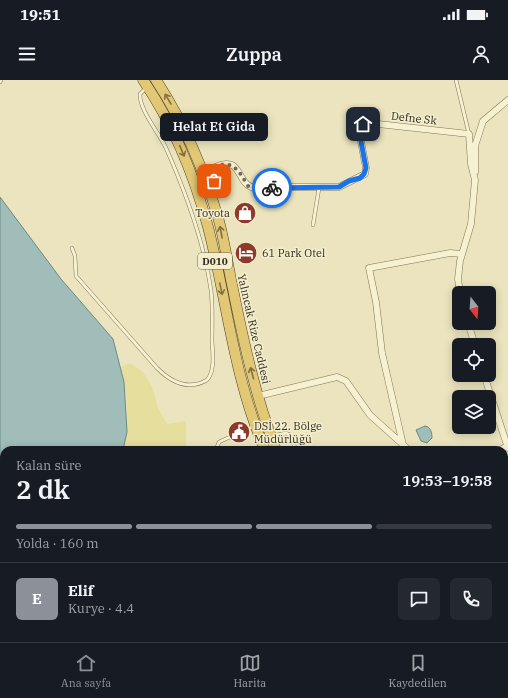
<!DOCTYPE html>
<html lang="tr">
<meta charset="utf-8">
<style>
body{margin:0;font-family:"IBM Plex Serif",serif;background:#242831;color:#f1f3f6;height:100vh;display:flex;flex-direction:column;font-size:15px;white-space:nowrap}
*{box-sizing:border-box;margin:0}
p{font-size:13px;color:#9ea1a6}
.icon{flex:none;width:22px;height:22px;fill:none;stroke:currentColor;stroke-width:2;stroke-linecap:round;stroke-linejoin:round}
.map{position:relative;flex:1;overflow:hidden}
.panel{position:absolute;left:0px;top:366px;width:508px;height:196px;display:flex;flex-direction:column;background:#171b24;border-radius:12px 12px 0 0;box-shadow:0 2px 10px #0003}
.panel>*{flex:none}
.needle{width:26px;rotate:163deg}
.tools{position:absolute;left:452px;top:206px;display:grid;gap:8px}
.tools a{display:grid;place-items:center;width:44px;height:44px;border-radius:6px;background:#171b24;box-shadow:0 2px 10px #0003;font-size:20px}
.pin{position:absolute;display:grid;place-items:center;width:34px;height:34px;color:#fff;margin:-17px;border-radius:8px;box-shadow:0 2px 6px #0006}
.courier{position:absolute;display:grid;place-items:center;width:40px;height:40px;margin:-20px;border:3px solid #1a73e8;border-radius:50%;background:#fff;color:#222;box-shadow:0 1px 5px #0007}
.bubble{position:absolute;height:28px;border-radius:6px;background:#171b24;box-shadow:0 2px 10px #0003;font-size:13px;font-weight:600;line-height:28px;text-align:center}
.summary em{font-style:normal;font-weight:600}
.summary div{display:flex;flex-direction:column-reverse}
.summary{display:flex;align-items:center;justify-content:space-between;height:68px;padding:0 16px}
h1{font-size:26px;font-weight:600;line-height:30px}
.bar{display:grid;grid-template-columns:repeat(4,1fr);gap:6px 4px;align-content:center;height:48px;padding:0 16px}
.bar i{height:5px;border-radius:3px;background:#363941}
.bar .active{background:#8c9099}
.bar p{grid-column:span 4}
.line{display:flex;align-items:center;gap:10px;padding:0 16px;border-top:1px solid #363941}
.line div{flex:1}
.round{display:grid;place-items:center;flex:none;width:42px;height:42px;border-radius:6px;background:#242831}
.status{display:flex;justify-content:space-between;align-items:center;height:28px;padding:0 20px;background:#171b24;direction:ltr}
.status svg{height:11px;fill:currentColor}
header{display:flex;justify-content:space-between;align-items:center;height:52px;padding:0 16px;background:#171b24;font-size:18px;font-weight:600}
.tab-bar{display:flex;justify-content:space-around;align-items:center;height:56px;border-top:1px solid #363941;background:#171b24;font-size:11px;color:#9ea1a6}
.tab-bar a{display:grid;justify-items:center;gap:2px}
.tab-bar .active{color:#8c9099}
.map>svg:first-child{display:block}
.green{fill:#b9c893}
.sand{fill:#e6de9c}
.water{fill:#a1bdb9;stroke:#6a8986}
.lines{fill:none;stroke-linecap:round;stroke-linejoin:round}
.service-casing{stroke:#827558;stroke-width:4}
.minor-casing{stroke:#827558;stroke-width:7}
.trunk-casing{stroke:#4f422c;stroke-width:11}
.service{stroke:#f6f1d0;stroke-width:3}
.minor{stroke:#f6f1d0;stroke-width:6}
.trunk{stroke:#e2c874;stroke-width:10}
.oneway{stroke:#817144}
.done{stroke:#736b55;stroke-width:4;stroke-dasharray:0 7.2}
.route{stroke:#1a73e8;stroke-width:5}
.labels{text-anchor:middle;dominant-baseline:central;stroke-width:3;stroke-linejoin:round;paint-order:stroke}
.shield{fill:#f3eecd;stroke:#6c6551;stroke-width:1}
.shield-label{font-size:10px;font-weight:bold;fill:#322a1c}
.street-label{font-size:11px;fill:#322a1c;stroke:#f3eecd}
.poi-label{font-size:11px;fill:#322a1c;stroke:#f3eecd;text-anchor:start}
</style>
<div class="status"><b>19:51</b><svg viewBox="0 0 49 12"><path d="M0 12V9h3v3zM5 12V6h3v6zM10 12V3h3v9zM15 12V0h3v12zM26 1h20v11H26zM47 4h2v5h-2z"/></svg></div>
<header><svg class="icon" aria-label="menu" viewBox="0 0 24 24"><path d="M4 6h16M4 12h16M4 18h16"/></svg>Zuppa<svg class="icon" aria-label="person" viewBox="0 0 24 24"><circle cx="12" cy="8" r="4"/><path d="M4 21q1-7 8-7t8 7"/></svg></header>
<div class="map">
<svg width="508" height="562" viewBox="0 0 508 562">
<rect width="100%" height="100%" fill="#ebe4be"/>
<path class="green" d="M 243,558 L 269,558 L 271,562 L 245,562 Z"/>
<path class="sand" d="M 130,283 L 143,292 L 152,307 L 158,328 L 167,344 L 186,341 L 186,370 L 123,370 C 129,344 128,312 121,287 Z"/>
<path class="water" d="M 0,117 L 61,199 L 113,259 L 124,302 L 127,352 L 123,370 L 4,370 L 4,558 L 218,558 L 220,562 L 0,562 Z
M 425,346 C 431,347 432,353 432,358 L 427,363 L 421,361 L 416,350 Z"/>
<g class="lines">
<g class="service-casing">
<path id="service" d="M 456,0 L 469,54
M 0,2 L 1,0
M 313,145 L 319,108
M 72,168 L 75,176 L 76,196 L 157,288 C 171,302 188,311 207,300 C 215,291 213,274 212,262 C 212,245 213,227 211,210 C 204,162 186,113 166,68 C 160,54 139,30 140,14 L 146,8
M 273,356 L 286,353 L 290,355 L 296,370
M 216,370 L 219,362 L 254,346
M 504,491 L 508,504
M 239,558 L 241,562
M 353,558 L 355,562
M 483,558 L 484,562"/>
</g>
<g class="minor-casing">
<path id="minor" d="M 475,92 L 475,66 L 483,41 L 508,20
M 207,105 L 214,101 L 215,87 C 242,75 236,101 251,107 L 339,107 L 365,94 L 366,88 L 359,51 L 361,46 L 369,43 L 469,54 L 471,84 L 475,100 L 471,144 L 460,181 L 458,199 L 460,213
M 468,243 L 475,265
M 484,295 L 508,368
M 258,316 L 337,297 L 346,301 L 370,335 L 409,370
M 403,365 L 382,273 L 376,222 L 369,188 L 450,173 L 462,174
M 500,370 L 507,366"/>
</g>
<g class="trunk-casing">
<path id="trunk" d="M 143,0 C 173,44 194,95 208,147 C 227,221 234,299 265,370
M 156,0 C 184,43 205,92 219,141 C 225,163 228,187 233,209 C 244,264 256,318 276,370
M 367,558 L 369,562
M 379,558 L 381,562"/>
</g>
<use href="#service" class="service"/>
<use href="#minor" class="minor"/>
<use href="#trunk" class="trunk"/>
</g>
<defs><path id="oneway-shaft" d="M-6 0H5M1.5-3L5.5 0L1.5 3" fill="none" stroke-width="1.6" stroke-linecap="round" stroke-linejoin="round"/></defs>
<g class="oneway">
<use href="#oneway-shaft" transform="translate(168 19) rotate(-120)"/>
<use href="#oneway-shaft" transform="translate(182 71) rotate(67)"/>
<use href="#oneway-shaft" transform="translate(221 152) rotate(-101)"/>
<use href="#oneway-shaft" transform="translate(221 209) rotate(78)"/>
<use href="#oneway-shaft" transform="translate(252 293) rotate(-105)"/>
</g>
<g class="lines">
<path class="done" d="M 214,101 L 215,87 C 233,79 239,91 248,106 L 272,108"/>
<path class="route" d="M 272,108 L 339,107 L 349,101 L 360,98 L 364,94 L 366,88 L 359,51 L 363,44"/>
</g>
<defs>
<g id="shop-disc" transform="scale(1.15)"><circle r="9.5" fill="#8d3a2b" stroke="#f3eecd"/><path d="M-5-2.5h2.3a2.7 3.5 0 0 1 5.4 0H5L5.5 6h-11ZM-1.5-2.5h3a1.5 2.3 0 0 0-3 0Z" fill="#fff"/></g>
<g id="hotel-disc" transform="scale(1.15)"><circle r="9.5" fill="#8d3a2b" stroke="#f3eecd"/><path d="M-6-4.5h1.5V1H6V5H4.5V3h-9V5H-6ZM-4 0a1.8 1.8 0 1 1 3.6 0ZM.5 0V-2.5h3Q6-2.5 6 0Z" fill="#fff"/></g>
<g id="civic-disc" transform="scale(1.15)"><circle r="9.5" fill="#8d3a2b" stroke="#f3eecd"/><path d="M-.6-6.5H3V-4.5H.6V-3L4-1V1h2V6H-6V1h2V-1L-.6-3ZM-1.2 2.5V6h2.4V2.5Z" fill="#fff"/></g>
</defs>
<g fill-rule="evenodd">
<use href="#shop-disc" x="245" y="133"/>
<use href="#hotel-disc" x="246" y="173"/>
<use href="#civic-disc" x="239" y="352"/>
</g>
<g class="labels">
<rect class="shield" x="198" y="173" width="34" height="16" rx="3"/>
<g class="shield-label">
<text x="215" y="181">D010</text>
</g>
<g class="street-label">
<text transform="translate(414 38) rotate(6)">Defne Sk</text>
<text transform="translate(254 249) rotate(77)">Yalıncak Rize Caddesi</text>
</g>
<g class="poi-label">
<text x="230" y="133" text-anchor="end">Toyota</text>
<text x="262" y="173">61 Park Otel</text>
<text x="254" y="346">DSİ 22. Bölge<tspan x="254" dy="13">Müdürlüğü</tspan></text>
</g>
</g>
</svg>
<div class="tools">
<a><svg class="needle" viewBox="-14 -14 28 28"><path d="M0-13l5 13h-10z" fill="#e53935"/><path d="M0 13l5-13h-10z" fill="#9ea1a6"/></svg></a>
<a><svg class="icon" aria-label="locate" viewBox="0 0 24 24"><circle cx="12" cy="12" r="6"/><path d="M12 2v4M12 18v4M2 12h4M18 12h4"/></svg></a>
<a><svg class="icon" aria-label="layers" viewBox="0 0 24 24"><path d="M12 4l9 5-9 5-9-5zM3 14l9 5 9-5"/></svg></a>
</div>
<div class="pin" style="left:214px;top:101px;background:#ea580c"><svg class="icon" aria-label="bag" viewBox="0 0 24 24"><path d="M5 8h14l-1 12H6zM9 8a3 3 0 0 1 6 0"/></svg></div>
<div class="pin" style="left:363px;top:44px;background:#1f2937"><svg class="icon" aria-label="home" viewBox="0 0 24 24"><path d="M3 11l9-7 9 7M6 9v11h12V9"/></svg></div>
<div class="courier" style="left:272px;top:108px"><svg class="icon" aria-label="bike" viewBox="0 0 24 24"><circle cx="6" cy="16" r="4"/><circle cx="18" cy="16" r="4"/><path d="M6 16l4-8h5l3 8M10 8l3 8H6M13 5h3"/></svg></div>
<div class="bubble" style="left:160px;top:33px;width:108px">Helat Et Gida</div>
<section class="panel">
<div class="summary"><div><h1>2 dk</h1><p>Kalan süre</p></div><em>19:53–19:58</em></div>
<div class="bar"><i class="active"></i><i class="active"></i><i class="active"></i><i></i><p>Yolda · 160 m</p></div>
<div class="line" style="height:72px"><b class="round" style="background:#8c9099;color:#fff">E</b><div><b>Elif</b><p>Kurye · 4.4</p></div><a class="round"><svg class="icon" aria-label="chat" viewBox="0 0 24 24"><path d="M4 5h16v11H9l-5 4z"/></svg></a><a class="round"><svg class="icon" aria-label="phone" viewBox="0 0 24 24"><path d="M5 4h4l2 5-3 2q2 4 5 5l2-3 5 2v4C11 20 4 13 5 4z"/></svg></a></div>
</section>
</div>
<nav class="tab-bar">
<a class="active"><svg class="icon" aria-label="home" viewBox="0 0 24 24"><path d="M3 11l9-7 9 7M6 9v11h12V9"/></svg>Ana sayfa</a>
<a><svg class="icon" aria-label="map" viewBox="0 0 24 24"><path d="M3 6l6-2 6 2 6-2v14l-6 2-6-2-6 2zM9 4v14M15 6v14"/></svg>Harita</a>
<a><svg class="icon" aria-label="saved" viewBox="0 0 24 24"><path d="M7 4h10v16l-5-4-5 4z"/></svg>Kaydedilen</a>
</nav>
